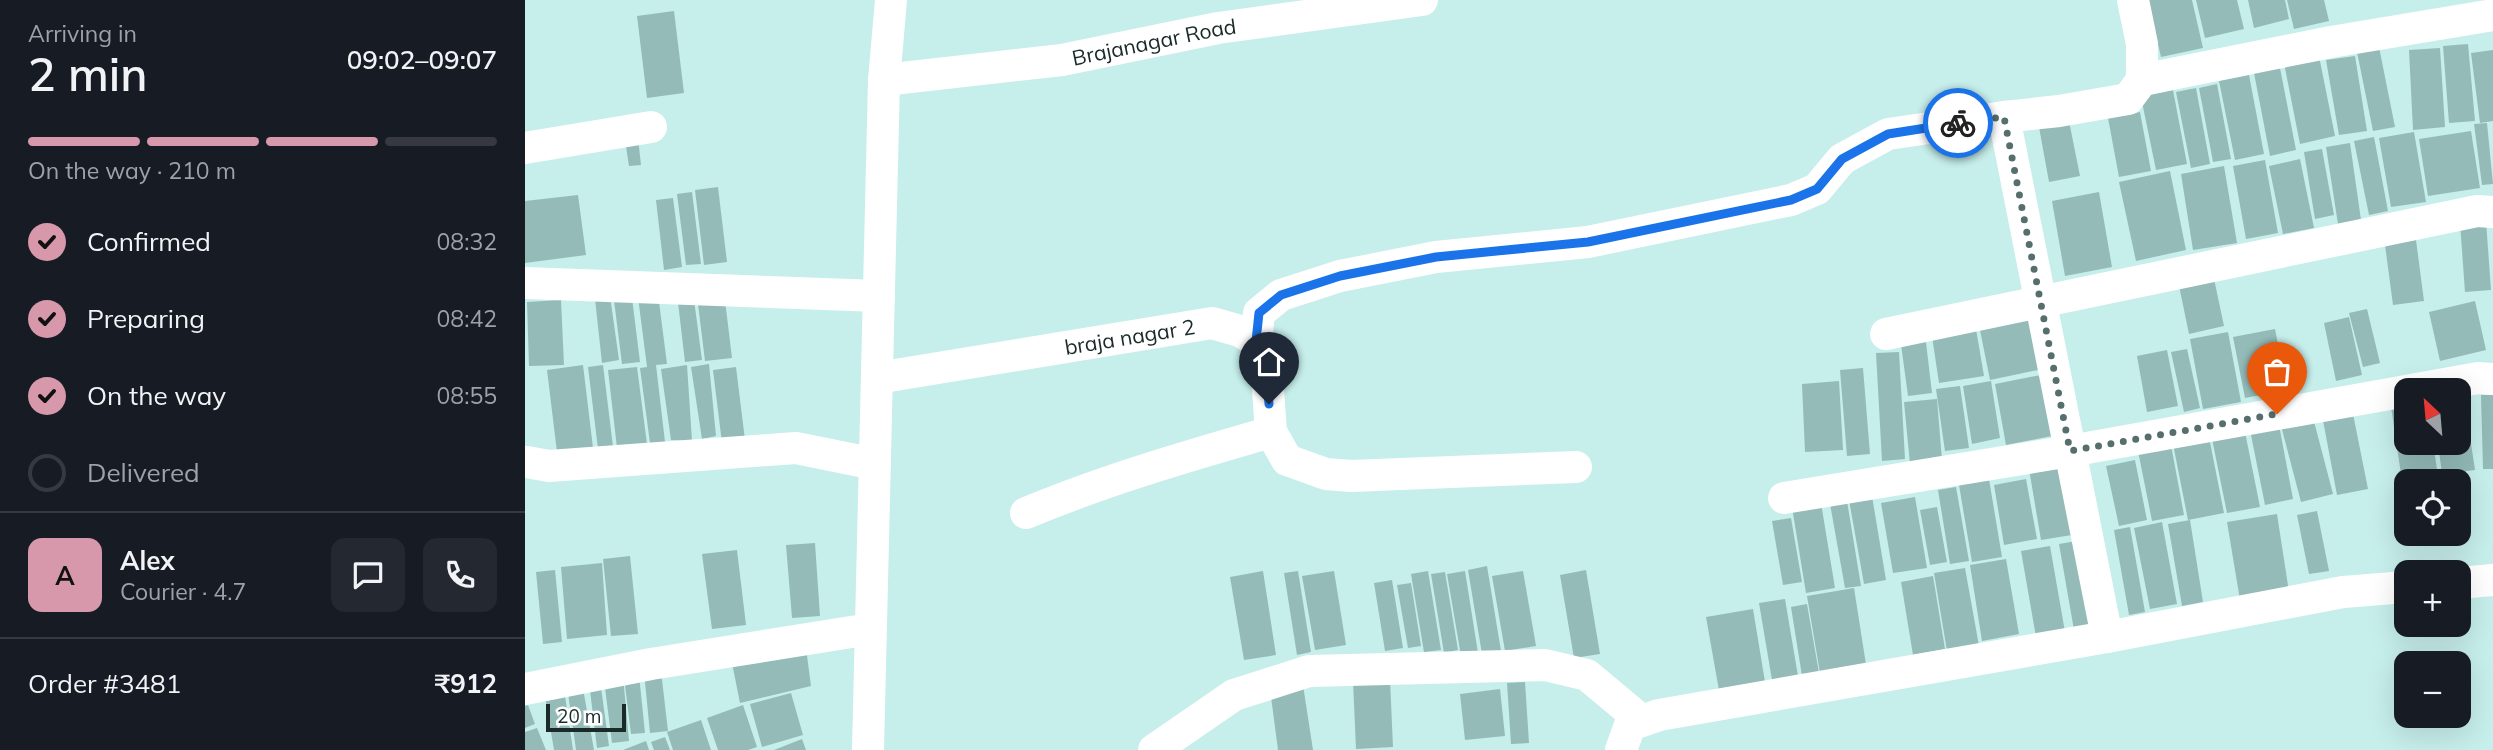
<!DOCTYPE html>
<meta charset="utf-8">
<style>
body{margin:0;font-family:Mulish,sans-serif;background:#242831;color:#f1f3f6;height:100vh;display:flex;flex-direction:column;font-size:26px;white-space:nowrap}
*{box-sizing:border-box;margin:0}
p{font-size:23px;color:#9ea1a6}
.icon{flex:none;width:38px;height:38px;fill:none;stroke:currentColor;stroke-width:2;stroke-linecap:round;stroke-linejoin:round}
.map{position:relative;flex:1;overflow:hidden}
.details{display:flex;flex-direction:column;background:#171b24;width:525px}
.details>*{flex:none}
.needle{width:46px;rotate:334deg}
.fabs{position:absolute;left:1869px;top:378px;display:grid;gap:14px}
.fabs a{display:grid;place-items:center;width:77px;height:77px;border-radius:14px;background:#171b24;box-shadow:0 7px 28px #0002;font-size:35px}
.scale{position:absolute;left:21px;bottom:18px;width:80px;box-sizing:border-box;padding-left:7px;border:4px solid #1a2a29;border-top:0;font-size:19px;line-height:24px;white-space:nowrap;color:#1a2a29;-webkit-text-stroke:5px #fff;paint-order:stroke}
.pin{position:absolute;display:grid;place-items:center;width:60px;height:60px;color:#fff;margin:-72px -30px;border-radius:50% 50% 50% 0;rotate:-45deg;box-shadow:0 0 7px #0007}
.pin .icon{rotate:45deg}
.courier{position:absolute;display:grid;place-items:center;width:70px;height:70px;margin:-35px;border:5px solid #1a73e8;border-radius:50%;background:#fff;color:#222;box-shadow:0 2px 9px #0007}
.headline em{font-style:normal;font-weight:600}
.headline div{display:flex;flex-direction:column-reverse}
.headline{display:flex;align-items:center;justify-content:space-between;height:119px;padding:0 28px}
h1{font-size:46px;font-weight:600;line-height:52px}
.bar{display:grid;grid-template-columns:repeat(4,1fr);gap:10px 7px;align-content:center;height:84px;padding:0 28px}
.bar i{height:9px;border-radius:5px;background:#363941}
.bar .active{background:#d798ac}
.bar p{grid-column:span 4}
.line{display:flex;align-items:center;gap:18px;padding:0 28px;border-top:2px solid #363941}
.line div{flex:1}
.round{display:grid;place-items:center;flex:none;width:74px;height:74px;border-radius:14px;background:#242831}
ol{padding:0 28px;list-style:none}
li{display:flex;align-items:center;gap:21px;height:77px}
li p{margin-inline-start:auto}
li .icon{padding:7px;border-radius:50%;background:#d798ac;color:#111;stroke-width:4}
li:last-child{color:#9ea1a6}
li i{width:38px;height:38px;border:4px solid #363941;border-radius:50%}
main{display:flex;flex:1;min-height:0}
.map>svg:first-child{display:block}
.building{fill:#94bbb8}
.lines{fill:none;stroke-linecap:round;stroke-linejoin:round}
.minor{stroke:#fff;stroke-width:32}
.done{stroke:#566f6d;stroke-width:7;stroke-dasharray:0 12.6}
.route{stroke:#1a73e8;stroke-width:9}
.labels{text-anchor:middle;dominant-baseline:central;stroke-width:5;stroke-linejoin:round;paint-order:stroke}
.street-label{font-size:21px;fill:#1a2a29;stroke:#fff}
</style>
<main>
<section class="details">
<div class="headline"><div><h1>2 min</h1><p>Arriving in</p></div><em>09:02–09:07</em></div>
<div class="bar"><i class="active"></i><i class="active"></i><i class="active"></i><i></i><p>On the way · 210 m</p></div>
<ol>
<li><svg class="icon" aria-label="check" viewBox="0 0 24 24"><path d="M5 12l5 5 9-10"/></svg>Confirmed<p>08:32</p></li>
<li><svg class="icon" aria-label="check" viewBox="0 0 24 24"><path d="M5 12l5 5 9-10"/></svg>Preparing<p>08:42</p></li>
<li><svg class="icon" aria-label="check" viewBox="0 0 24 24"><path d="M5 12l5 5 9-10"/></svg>On the way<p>08:55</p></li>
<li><i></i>Delivered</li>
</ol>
<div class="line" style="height:126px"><b class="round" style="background:#d798ac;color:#111">A</b><div><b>Alex</b><p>Courier · 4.7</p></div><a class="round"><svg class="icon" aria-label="chat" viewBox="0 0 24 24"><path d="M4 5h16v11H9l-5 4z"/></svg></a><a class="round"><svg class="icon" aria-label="phone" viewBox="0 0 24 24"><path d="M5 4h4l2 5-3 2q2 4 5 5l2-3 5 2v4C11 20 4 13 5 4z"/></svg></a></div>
<div class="line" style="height:91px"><div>Order #3481</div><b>₹912</b></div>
</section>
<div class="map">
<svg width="1968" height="750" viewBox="0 0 1968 750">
<rect width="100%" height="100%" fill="#c6eeeb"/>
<path class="building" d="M 1623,0 L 1667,0 L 1678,48 L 1636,57 Z
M 1671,0 L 1712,0 L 1719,29 L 1680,38 Z
M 1723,0 L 1760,0 L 1764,19 L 1729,28 Z
M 1762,0 L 1799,0 L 1804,21 L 1769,29 Z
M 149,11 L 159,93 L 122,98 L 112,16 Z
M 1943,44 L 1950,121 L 1924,123 L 1918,46 Z
M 1854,47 L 1870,127 L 1848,131 L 1832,52 Z
M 1915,48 L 1920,127 L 1888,130 L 1884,50 Z
M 1968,50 L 1968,121 L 1955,123 L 1946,53 Z
M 1794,56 L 1810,136 L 1775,144 L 1759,63 Z
M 1830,56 L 1842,131 L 1814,135 L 1801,60 Z
M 1755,68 L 1771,150 L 1745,156 L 1729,73 Z
M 1724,75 L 1739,154 L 1710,160 L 1694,81 Z
M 1692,84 L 1706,159 L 1688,162 L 1674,88 Z
M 1671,88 L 1685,164 L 1666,168 L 1651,92 Z
M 1648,90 L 1662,164 L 1631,170 L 1616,97 Z
M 1615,112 L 1626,171 L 1594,177 L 1583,118 Z
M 1544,121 L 1555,176 L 1524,182 L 1514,127 Z
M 1962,123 L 1968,184 L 1957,185 L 1949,124 Z
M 1946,131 L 1955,188 L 1903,196 L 1894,139 Z
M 1889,132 L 1901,202 L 1866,207 L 1854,138 Z
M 1849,137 L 1863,211 L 1844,215 L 1829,141 Z
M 113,138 L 116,165 L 104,166 L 100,140 Z
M 1825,143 L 1836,220 L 1813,224 L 1801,147 Z
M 1797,149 L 1809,215 L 1790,219 L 1779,152 Z
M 1775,159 L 1789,228 L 1758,234 L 1744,166 Z
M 1740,160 L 1753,233 L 1721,239 L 1708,166 Z
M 1699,166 L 1712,243 L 1668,250 L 1656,174 Z
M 1645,171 L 1661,250 L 1611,261 L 1594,182 Z
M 193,187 L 202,262 L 179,265 L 170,190 Z
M 167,192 L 176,264 L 161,265 L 152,194 Z
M 1574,192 L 1587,267 L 1540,276 L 1527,201 Z
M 53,195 L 61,255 L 0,263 L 0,201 Z
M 148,198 L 157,267 L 139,270 L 131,200 Z
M 1961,221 L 1966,290 L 1940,292 L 1935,223 Z
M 1891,240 L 1899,301 L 1868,305 L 1860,245 Z
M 1688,274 L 1699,326 L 1664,334 L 1653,281 Z
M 168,292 L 177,360 L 160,362 L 152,294 Z
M 199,292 L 207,358 L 180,361 L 172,296 Z
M 133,294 L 142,364 L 131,365 L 140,442 L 125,443 L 115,368 L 122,367 L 113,297 Z
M 85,296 L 94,360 L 77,363 L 70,299 Z
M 107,298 L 115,362 L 97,364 L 89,300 Z
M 36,300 L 39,365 L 4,366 L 2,302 Z
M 1950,301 L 1961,350 L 1915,361 L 1904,312 Z
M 1842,309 L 1855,363 L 1838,367 L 1824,313 Z
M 1506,310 L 1518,369 L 1465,380 L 1453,320 Z
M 1824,317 L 1837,375 L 1811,381 L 1799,323 Z
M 1451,329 L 1459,376 L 1414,383 L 1407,336 Z
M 1750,329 L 1762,390 L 1720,398 L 1708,337 Z
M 1703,332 L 1716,402 L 1678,409 L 1665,339 Z
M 1400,334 L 1407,393 L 1383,396 L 1375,337 Z
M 1662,349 L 1675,408 L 1659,412 L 1646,352 Z
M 1642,350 L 1653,406 L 1622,412 L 1612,356 Z
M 1374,352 L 1380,459 L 1357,461 L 1351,353 Z
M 184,364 L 191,436 L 177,439 L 166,367 Z
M 58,365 L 68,448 L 32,452 L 22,370 Z
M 78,365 L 89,455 L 74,457 L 63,367 Z
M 162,365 L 167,441 L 146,440 L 136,369 Z
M 112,367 L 122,444 L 92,448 L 83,370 Z
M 211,367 L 220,440 L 197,443 L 188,370 Z
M 1338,368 L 1345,454 L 1322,456 L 1315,370 Z
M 1521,374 L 1532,435 L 1481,445 L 1470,384 Z
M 1314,381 L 1318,450 L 1280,452 L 1277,384 Z
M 1466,381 L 1475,438 L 1447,444 L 1438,386 Z
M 1435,386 L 1444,448 L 1420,451 L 1411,389 Z
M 1956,395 L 1968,395 L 1968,469 L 1958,469 Z
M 1934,397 L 1939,397 L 1950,470 L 1917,474 L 1913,443 L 1934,443 Z
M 1881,398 L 1881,443 L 1908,443 L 1913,476 L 1877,481 L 1865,400 Z
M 1412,399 L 1417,460 L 1385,464 L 1379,402 Z
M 1827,409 L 1843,489 L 1812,495 L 1797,415 Z
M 1786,410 L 1808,494 L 1776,502 L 1754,418 Z
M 1718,422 L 1735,507 L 1702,513 L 1685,429 Z
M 1754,425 L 1768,499 L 1740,505 L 1725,430 Z
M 1684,437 L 1699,513 L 1663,520 L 1648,444 Z
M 1646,445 L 1659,515 L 1627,521 L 1613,451 Z
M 1610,460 L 1622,520 L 1594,526 L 1581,466 Z
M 1541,462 L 1553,534 L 1516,540 L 1504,469 Z
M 1464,479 L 1477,557 L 1447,562 L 1434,485 Z
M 1501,479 L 1512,539 L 1479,545 L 1469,485 Z
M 1431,487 L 1444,561 L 1425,564 L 1413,490 Z
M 1321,495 L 1336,586 L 1320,588 L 1304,498 Z
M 1347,496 L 1361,580 L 1339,584 L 1324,500 Z
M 1295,497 L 1310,588 L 1281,593 L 1266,501 Z
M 1390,497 L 1402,568 L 1368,573 L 1356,503 Z
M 1412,507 L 1422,562 L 1405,565 L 1395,510 Z
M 1792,511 L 1804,571 L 1784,574 L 1772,515 Z
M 1752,514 L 1764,592 L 1715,600 L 1702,522 Z
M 1266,518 L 1277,582 L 1258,585 L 1247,521 Z
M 1665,520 L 1678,602 L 1657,606 L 1643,524 Z
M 1637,522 L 1652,604 L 1625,609 L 1609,528 Z
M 1605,527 L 1620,612 L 1604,615 L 1589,530 Z
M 1558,540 L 1572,627 L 1549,630 L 1534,544 Z
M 290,543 L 295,616 L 267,618 L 261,545 Z
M 1525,546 L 1540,632 L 1511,637 L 1496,551 Z
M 212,550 L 221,625 L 187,629 L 177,554 Z
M 105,556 L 113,634 L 86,636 L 78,559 Z
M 1481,559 L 1494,634 L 1457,641 L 1445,565 Z
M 77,563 L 82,635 L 42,639 L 36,567 Z
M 962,566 L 976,651 L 957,654 L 943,570 Z
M 1440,568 L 1454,646 L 1422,651 L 1409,573 Z
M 30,570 L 37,642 L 18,644 L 11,572 Z
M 1061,570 L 1075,654 L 1049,658 L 1035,575 Z
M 738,571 L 751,655 L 719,660 L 705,577 Z
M 773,571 L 786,652 L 772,655 L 759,573 Z
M 809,571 L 821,645 L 790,650 L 777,576 Z
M 903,571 L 916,650 L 899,652 L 886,574 Z
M 940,571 L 953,653 L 936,656 L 922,574 Z
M 998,571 L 1011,646 L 980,651 L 967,576 Z
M 920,572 L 933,650 L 919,653 L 906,574 Z
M 1408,576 L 1420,649 L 1388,655 L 1376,582 Z
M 867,580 L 878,648 L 860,651 L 849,583 Z
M 886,583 L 896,646 L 883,648 L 872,585 Z
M 1329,588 L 1342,671 L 1296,679 L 1282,596 Z
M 1260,599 L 1275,688 L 1249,692 L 1234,603 Z
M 1282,604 L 1294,673 L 1277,676 L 1266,607 Z
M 1228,609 L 1241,688 L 1195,696 L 1181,617 Z
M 281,648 L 286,686 L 215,703 L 206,658 Z
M 136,671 L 143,731 L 125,733 L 119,672 Z
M 114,675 L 120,733 L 106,734 L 99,677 Z
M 98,676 L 104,741 L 87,743 L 79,680 Z
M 75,680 L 84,746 L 72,748 L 64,682 Z
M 865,680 L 868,747 L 831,749 L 828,681 Z
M 1000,682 L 1004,743 L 986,744 L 982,683 Z
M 57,683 L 69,750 L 51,750 L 42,686 Z
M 778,685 L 788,750 L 753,750 L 745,689 Z
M 39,689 L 48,750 L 29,750 L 19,690 Z
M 975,689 L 980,736 L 940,740 L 935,694 Z
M 266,693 L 278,735 L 237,747 L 225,704 Z
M 3,705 L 10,724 L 0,728 L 0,706 Z
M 218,705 L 232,747 L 223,750 L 193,750 L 182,718 Z
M 176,720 L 186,750 L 148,750 L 142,732 Z
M 12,728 L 21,750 L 0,750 L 0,732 Z
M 140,737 L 145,750 L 129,750 L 126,742 Z
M 277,739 L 281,750 L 249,750 Z
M 121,741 L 124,750 L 98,750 Z"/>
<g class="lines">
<g class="minor">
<path d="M 1608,0 L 1617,44 L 1617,80 L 1603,99 L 1534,111 L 1479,117 L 1582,637 L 1818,592 L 1881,587"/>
<path id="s1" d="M 359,80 L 537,60 L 693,28 L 897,0"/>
<path d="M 1617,80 L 1806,42 L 1968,15"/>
<path d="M 0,148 L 126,127"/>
<path d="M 0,283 L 354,296"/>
<path d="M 1361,334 L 1952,211 L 1968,212"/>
<path d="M 731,341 L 734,313 L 756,295 L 815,276 L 911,257 L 1063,242 L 1266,200 L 1292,189 L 1317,159 L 1363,134 L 1479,117"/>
<path id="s2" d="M 352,378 L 687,323 L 715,331 L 731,341 L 742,376 L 746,432 L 762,460 L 801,474 L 826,476 L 1051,467"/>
<path d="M 1886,390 L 1953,378 L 1968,379"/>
<path d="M 2,462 L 24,466 L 271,448 L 350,464"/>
<path d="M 1259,498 L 1545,451 L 1881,391"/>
<path d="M 501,513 C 580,480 663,456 746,432"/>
<path d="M 1934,583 L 1968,580"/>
<path d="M 0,689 L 126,664 L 345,629"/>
<path d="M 343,750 L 359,80 L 366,0"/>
<path d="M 629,750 L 709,695 L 784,671 L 1020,665 L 1062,675 L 1117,721"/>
<path d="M 1096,750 L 1105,725 L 1134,715 L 1582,637"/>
</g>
</g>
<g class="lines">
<path class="done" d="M 1433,123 L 1479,117 L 1545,451 L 1752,414"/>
<path class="route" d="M 744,404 L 742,376 L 731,341 L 734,313 L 756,295 L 815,276 L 911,257 L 1063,242 L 1266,200 L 1292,189 L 1317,159 L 1363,134 L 1433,123"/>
</g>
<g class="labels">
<g class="street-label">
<text stroke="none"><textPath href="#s1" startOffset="273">Brajanagar Road</textPath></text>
<text stroke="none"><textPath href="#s2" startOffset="256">braja nagar 2</textPath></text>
</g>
</g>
</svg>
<div class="fabs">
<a><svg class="needle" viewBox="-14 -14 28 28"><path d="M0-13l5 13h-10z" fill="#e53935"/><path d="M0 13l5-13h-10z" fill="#9ea1a6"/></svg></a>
<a><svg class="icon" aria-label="locate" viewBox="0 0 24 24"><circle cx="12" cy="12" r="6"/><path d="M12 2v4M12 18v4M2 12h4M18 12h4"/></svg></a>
<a>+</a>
<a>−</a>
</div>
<div class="scale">20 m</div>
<div class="pin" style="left:1752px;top:414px;background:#ea580c"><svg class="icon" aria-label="bag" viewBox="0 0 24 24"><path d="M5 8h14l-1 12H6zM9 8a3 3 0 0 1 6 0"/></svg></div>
<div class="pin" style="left:744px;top:404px;background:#1f2937"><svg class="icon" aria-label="home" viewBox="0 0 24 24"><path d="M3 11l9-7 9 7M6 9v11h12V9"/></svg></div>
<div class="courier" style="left:1433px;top:123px"><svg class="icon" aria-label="bike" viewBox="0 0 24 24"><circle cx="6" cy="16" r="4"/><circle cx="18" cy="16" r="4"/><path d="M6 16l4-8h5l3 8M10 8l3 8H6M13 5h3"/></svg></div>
</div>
</main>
